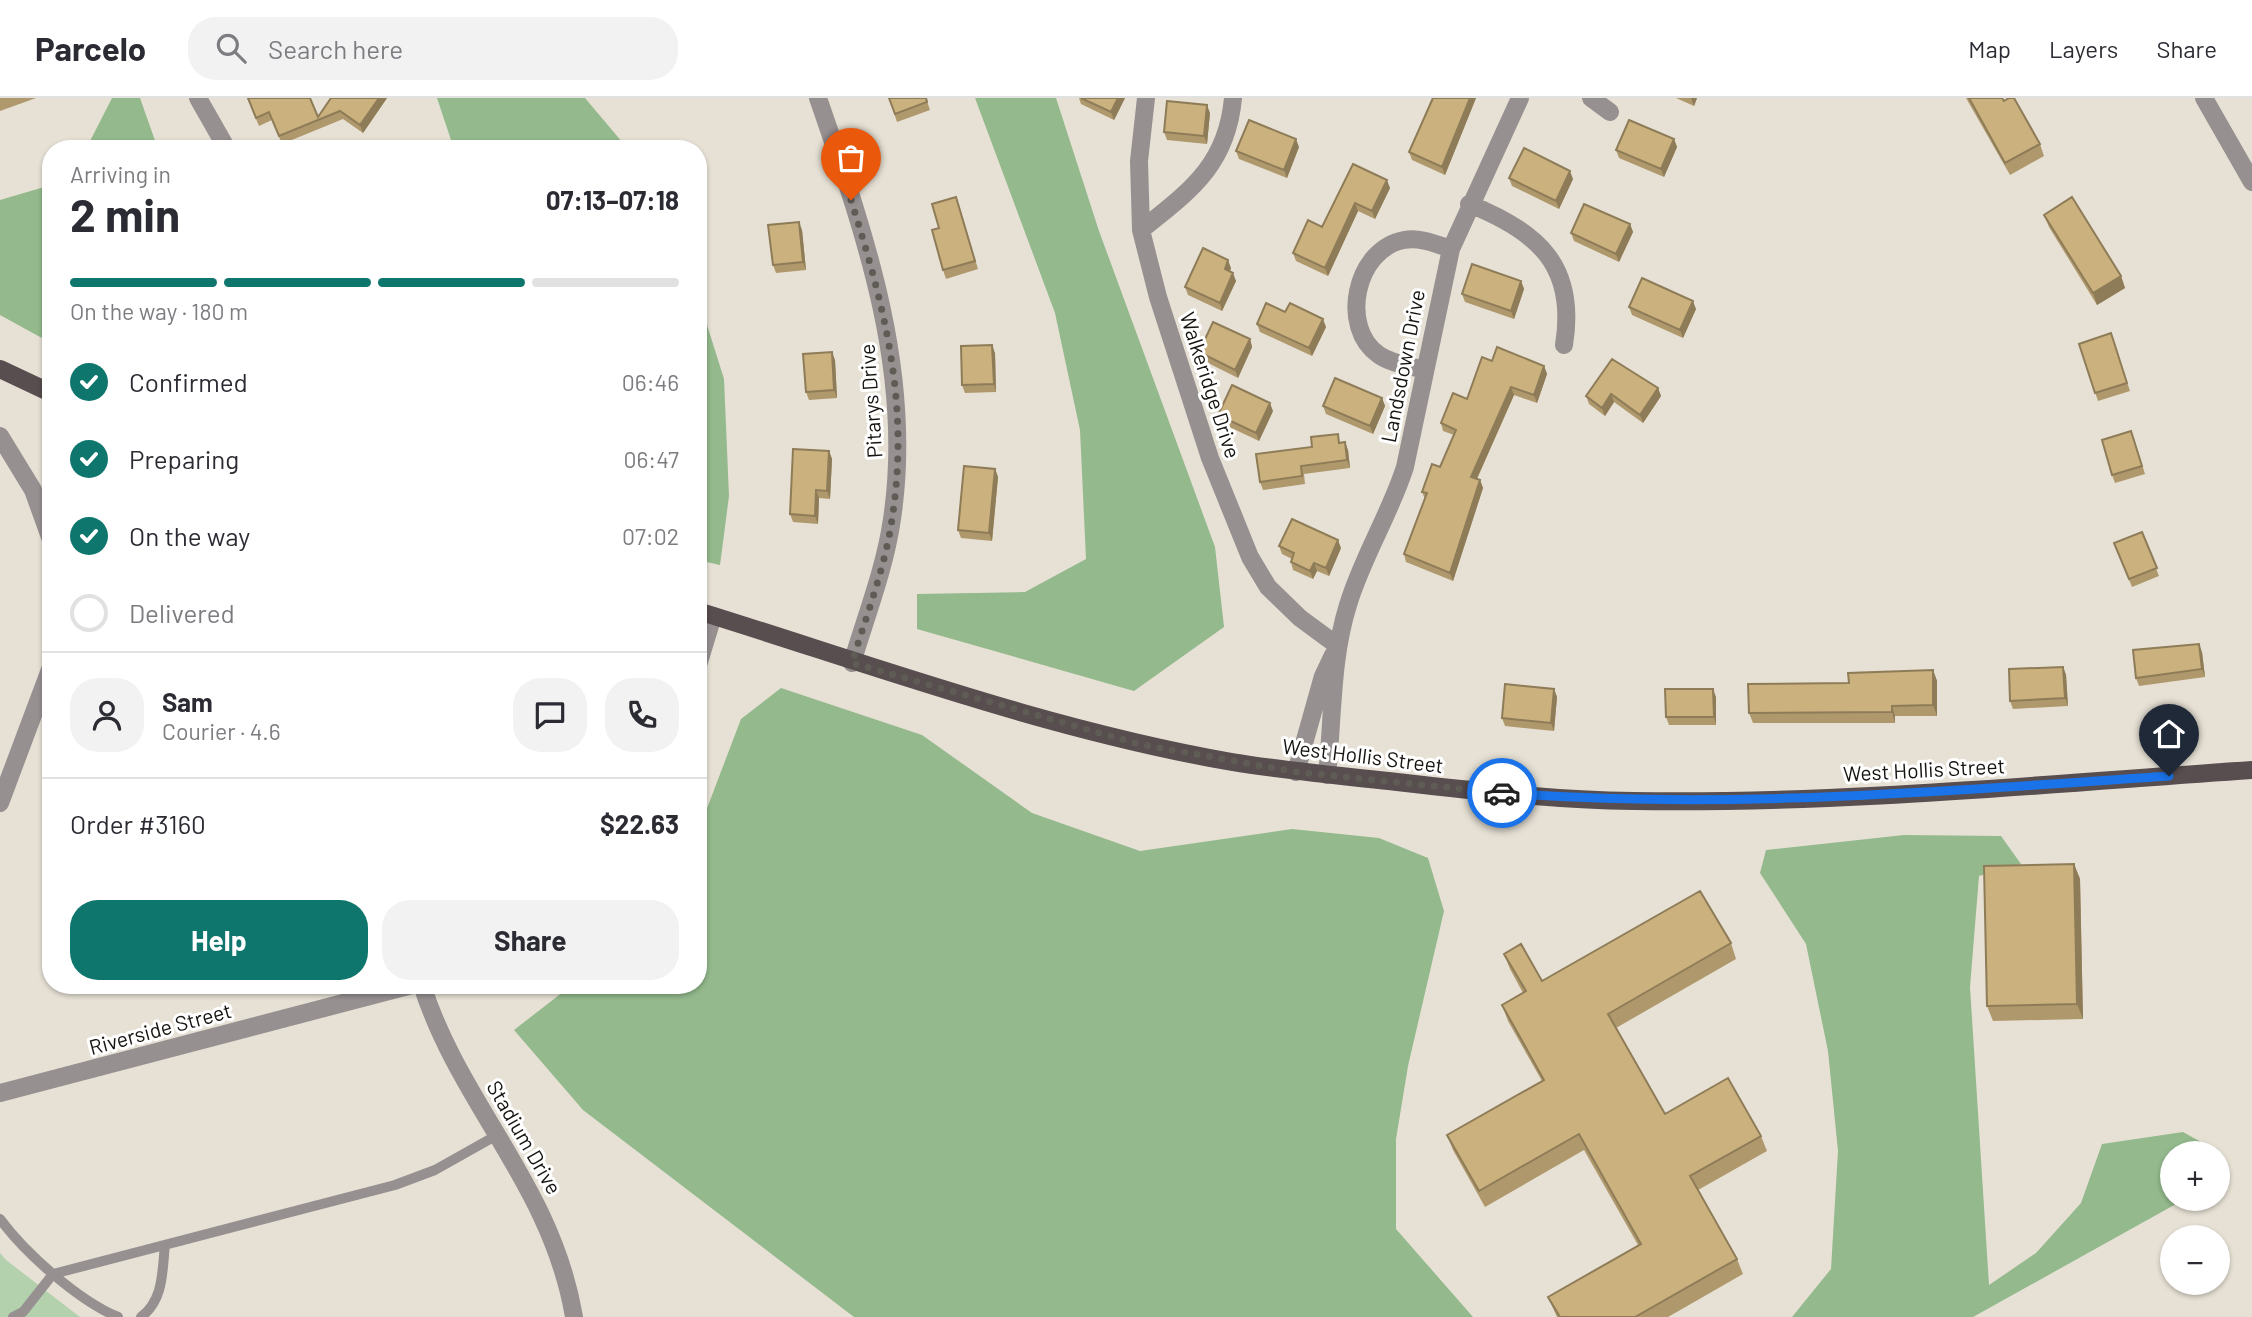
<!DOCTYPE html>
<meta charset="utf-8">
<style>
body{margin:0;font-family:Barlow,sans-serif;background:#f2f2f3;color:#2b2b33;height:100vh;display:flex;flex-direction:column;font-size:26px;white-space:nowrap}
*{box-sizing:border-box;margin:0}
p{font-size:23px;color:#7c7c81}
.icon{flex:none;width:38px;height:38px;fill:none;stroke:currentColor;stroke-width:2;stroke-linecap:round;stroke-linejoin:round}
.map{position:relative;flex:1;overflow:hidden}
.panel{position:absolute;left:42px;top:42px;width:665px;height:854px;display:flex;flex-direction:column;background:#fff;border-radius:28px;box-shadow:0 2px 5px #0004}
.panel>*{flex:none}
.tools{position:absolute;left:2160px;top:1043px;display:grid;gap:14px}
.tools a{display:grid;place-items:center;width:70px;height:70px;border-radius:50%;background:#fff;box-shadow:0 2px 5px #0004;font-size:35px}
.pin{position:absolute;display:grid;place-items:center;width:60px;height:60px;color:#fff;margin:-72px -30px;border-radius:50% 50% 50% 0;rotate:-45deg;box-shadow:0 0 7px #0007}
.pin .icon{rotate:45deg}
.courier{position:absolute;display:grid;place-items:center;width:70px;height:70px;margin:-35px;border:5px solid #1a73e8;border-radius:50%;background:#fff;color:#222;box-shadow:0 2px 9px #0007}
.overview em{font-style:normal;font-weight:700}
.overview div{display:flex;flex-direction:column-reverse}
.overview{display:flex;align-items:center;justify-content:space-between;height:119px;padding:0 28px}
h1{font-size:46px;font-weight:700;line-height:52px}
.bar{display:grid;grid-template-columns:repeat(4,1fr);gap:10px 7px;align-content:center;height:84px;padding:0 28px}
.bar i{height:9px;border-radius:5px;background:#e1e1e2}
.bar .selected{background:#0f766e}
.bar p{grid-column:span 4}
.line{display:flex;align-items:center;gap:18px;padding:0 28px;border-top:2px solid #e1e1e2}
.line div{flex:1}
.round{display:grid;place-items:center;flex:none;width:74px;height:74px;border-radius:28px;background:#f2f2f3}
ol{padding:0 28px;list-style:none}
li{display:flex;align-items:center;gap:21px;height:77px}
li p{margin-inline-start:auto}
li .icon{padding:7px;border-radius:50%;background:#0f766e;color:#fff;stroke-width:4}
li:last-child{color:#7c7c81}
li i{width:38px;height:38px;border:4px solid #e1e1e2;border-radius:50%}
.primary-button{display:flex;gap:14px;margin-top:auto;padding:14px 28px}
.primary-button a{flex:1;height:80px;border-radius:28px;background:#0f766e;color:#fff;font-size:28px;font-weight:700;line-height:80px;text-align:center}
.primary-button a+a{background:#f2f2f3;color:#2b2b33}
header{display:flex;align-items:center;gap:42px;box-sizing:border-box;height:98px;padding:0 35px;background:#fff;border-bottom:2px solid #e1e1e2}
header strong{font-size:33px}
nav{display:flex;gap:38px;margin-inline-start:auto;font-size:24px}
.search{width:490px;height:63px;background:#f2f2f3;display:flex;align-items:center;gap:18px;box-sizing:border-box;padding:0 24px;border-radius:28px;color:#7c7c81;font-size:26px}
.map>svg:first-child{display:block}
.green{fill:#b3d1ad}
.forest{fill:#93b98c}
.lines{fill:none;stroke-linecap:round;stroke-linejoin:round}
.lane{stroke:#969091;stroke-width:10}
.street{stroke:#969091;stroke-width:18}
.primary{stroke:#584d4f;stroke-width:18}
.wall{fill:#af986c}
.shaded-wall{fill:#8e7c58}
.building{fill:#cbb17d;stroke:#8e7c58;stroke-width:2}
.done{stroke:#5f5c55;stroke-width:7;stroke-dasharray:0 12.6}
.route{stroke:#1a73e8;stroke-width:9}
.labels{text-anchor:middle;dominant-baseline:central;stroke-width:6;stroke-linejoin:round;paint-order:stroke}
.street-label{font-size:21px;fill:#161410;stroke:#fff}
</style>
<header>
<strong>Parcelo</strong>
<div class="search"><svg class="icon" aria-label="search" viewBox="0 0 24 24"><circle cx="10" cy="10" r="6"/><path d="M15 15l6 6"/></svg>Search here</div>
<nav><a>Map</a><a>Layers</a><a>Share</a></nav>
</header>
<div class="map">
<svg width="2252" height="1219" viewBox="0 0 2252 1219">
<rect width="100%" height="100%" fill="#e7e1d5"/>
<path class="green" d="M 0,1155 L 6,1162 L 80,1219 L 0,1219 Z"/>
<path class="forest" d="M 112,0 L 140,0 L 158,51 L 86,51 Z
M 437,0 L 585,0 L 628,51 L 454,51 Z
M 975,0 L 1056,0 L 1099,133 L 1215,449 L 1224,529 L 1134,593 L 917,531 L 917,496 L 1025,494 L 1086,461 L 1080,332 L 1055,215 Z
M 51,87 L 51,245 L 0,217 L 0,102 Z
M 698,198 L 724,281 L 729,398 L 720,467 L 698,462 Z
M 781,590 L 922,637 L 1032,715 L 1140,753 L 1292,731 L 1379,740 L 1428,760 L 1444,813 L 1408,968 L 1396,1041 L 1396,1131 L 1473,1219 L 854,1219 L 583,1012 L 514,932 L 572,887 L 698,887 L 698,734 L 741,621 Z
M 1904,737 L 2001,738 L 2021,766 L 1979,778 L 1970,889 L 1989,1187 L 2036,1155 L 2081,1105 L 2102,1046 L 2183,1034 L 2210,1049 L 2209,1055 L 2172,1055 L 2172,1101 L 2185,1101 L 1973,1219 L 1792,1219 L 1831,1171 L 1838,1053 L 1828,953 L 1806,846 L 1760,775 L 1766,752 Z"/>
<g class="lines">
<path class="lane" d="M 0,1121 C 25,1155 79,1203 118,1219
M 13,1219 L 23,1214 L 53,1176 L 395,1087 L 435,1072 L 499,1036
M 141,1219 C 164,1202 162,1173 165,1147"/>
<path class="street" d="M 198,0 L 227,51
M 818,0 C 865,136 914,275 892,421 C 885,470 866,518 852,565
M 1146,0 L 1139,63 L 1141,132 L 1158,199 L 1210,360 L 1250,459 L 1268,489 L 1300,520 L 1338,548
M 1591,0 L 1610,14
M 2204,0 L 2252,84
M 1469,106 C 1537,133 1577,167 1564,247
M 1141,132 C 1190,93 1227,67 1233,0
M 1425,272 C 1410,268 1392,266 1379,257 C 1339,230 1355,151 1404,142 C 1420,139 1436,146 1451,151
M 0,338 L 33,392 L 51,442
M 698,567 L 713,518
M 1296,674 L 1323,578 L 1333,557
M 1327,677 C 1333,621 1331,561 1348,507 C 1362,460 1390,416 1405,369 L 1451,151 L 1520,0
M 0,705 L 51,569
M 422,887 C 460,1007 552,1087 574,1219
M 0,995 L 412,887"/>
<path class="primary" d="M 0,271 L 51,295
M 698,513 C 875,568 1049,632 1232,664 C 1287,673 1342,678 1397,684 C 1476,693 1555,702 1634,703 C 1840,706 2047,686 2252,672"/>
</g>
<path class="wall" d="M 0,0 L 36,0 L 0,13 Z
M 247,0 L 318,19 L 331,0 L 387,0 L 363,35 L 343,21 L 282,46 L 272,22 L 259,28 Z
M 889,0 L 926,0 L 930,12 L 897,24 Z
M 1079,0 L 1125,0 L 1114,22 L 1081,6 Z
M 1432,0 L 1476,0 L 1445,77 L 1412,62 L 1409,54 Z
M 1676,0 L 1697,0 L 1694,8 Z
M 1966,0 L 2002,0 L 2040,46 L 2044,58 L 2010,77 Z
M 1210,15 L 1207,46 L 1167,42 L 1164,34 Z
M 1674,41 L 1677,49 L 1664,79 L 1619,60 L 1616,52 Z
M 1299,49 L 1287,80 L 1239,61 L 1236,53 Z
M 1353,66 L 1390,90 L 1375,121 L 1358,113 L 1328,178 L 1296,163 L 1293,155 L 1322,129 Z
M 1509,80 L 1573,81 L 1559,111 L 1512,88 Z
M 959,107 L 978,171 L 946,181 L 943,172 L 939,130 Z
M 2044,117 L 2121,178 L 2125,190 L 2097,207 L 2049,129 Z
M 1630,126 L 1633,134 L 1619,164 L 1574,143 L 1571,135 Z
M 802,132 L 806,172 L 776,175 L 773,167 Z
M 1231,170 L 1230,173 L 1236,183 L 1222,213 L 1188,197 L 1185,189 Z
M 1521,183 L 1524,191 L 1514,221 L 1465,204 L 1462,196 Z
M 1629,209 L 1696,211 L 1683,240 L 1632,217 Z
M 1285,214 L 1326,229 L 1312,258 L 1260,234 L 1257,226 Z
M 2111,235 L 2130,293 L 2098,303 L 2079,246 Z
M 1250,241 L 1252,249 L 1238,280 L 1202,262 L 1199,254 Z
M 995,255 L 996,294 L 965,295 L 962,287 Z
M 835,262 L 837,300 L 809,302 L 806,294 Z
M 1544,268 L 1547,276 L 1537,305 L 1514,297 L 1477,381 L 1480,382 L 1483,390 L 1453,483 L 1406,464 L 1404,456 L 1425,401 L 1422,394 L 1440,369 L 1454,337 L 1443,333 L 1441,325 L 1467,301 Z
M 1658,290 L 1661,298 L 1643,325 L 1614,304 L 1605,318 L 1589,306 L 1586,298 Z
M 1382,300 L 1385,308 L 1373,336 L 1326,316 L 1323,308 Z
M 1273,313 L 1259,343 L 1221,325 L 1218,317 Z
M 2134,341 L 2145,376 L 2115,385 L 2112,377 Z
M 1341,345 L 1348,352 L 1350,370 L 1304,376 L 1305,386 L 1263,392 L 1260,384 Z
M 829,353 L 832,361 L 830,401 L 819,400 L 818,426 L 793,424 L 790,416 Z
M 995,371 L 998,379 L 992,443 L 961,440 L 958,432 Z
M 2142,434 L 2159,478 L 2132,489 L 2114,445 Z
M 1279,448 L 1341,450 L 1329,478 L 1317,473 L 1313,481 L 1293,472 L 1291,464 L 1292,461 L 1282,456 Z
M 2202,554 L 2205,579 L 2139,588 L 2136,580 Z
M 2063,569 L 2066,577 L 2068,608 L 2013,611 L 2010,603 Z
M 1933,572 L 1937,583 L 1937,618 L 1895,618 L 1895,625 L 1753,625 L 1749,615 L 1849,585 Z
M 1554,591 L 1557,599 L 1554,633 L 1505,628 L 1502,620 Z
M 1716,599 L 1716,627 L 1669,627 L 1666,619 Z
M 2074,766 L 2080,781 L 2083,921 L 1993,923 L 1987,908 Z
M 1731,845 L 1736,861 L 1616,930 L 1665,1016 L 1761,1038 L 1767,1053 L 1698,1092 L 1737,1161 L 1743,1176 L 1668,1219 L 1557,1219 L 1548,1199 L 1638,1147 L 1584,1052 L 1485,1109 L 1453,1052 L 1447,1037 L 1542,983 L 1508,923 L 1502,907 L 1523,895 L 1510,871 L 1504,856 L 1542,883 Z"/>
<path class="shaded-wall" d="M 379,0 L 387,0 L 363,35 L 360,27 Z
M 1118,0 L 1125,0 L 1114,22 L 1111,14 Z
M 1470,0 L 1476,0 L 1445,77 L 1442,69 Z
M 1691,0 L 1697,0 L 1694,8 Z
M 1207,7 L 1210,15 L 1207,46 L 1204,38 Z
M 1296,41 L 1299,49 L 1287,80 L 1284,72 Z
M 1674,41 L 1677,49 L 1664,79 L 1661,71 Z
M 1570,73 L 1573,81 L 1559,111 L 1556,103 Z
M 1387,82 L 1390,90 L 1375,121 L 1372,113 Z
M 1355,105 L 1358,113 L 1328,178 L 1325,170 Z
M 799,124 L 802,132 L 806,172 L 803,164 Z
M 1630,126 L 1633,134 L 1619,164 L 1616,156 Z
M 1228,162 L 1231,170 L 1228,179 L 1225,171 Z
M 1233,175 L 1236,183 L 1222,213 L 1220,205 Z
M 2121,178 L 2125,190 L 2097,207 L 2093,195 Z
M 1521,183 L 1524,191 L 1514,221 L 1511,213 Z
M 1693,203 L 1696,211 L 1683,240 L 1680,232 Z
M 1323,221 L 1326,229 L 1312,258 L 1309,250 Z
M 1250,241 L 1252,249 L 1238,280 L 1235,272 Z
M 992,247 L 995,255 L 996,294 L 994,286 Z
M 832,254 L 835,262 L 837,300 L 834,292 Z
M 1544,268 L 1547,276 L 1537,305 L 1534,297 Z
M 1511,289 L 1514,297 L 1474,387 L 1471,379 Z
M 1658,290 L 1661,298 L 1643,325 L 1640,317 Z
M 1611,296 L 1614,304 L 1605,318 L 1602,310 Z
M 1382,300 L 1385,308 L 1373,336 L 1370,328 Z
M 1270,305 L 1273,313 L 1259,343 L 1256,335 Z
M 1345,344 L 1348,352 L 1350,370 L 1347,362 Z
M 829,353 L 832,361 L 830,401 L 827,393 Z
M 995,371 L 998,379 L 992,443 L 989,435 Z
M 1480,382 L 1483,390 L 1453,483 L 1450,475 Z
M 816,392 L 819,400 L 818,426 L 815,418 Z
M 1338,442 L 1341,450 L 1329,478 L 1326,470 Z
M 1314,465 L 1317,473 L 1313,481 L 1310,473 Z
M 2199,546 L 2202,554 L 2205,579 L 2202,571 Z
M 2063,569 L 2066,577 L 2068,608 L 2065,600 Z
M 1933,572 L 1937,583 L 1937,618 L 1933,607 Z
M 1554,591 L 1557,599 L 1554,633 L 1551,625 Z
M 1713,591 L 1716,599 L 1716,627 L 1714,619 Z
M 1892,608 L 1895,618 L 1895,625 L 1892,614 Z
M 2074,766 L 2080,781 L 2083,921 L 2077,906 Z"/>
<path class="building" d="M 248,0 L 310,0 L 318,19 L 331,0 L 379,0 L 360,27 L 340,13 L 279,38 L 269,14 L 256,20 Z
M 889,0 L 926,0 L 927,4 L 895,16 Z
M 1081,0 L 1118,0 L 1111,14 Z
M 1433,0 L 1470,0 L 1442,69 L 1409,54 Z
M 1969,0 L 2002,0 L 2004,3 L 2009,0 L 2014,0 L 2040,46 L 2005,65 Z
M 1167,3 L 1207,7 L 1204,38 L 1164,34 Z
M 1249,22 L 1296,41 L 1284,72 L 1236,53 Z
M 1629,22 L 1674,41 L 1661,71 L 1616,52 Z
M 1524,50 L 1570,73 L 1556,103 L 1509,80 Z
M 1353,66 L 1387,82 L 1372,113 L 1355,105 L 1325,170 L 1293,155 L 1308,122 L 1322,129 Z
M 956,99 L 975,163 L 943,172 L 932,132 L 939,130 L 932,106 Z
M 2072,99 L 2121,178 L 2093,195 L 2044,117 Z
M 1584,106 L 1630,126 L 1616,156 L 1571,135 Z
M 799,124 L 803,164 L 773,167 L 768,127 Z
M 1203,150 L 1228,162 L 1225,171 L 1233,175 L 1220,205 L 1185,189 Z
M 1472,166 L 1521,183 L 1511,213 L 1462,196 Z
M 1642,180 L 1693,203 L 1680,232 L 1629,209 Z
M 1266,205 L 1285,214 L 1290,205 L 1323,221 L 1309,250 L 1257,226 Z
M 1213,224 L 1250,241 L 1235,272 L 1199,254 Z
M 2111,235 L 2127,285 L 2095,295 L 2079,246 Z
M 992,247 L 994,286 L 962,287 L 961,248 Z
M 1497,249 L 1544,268 L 1534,297 L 1511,289 L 1471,379 L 1480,382 L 1450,475 L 1404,456 L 1427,395 L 1422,394 L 1432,366 L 1440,369 L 1456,332 L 1441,325 L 1453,295 L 1467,301 L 1482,259 L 1492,263 Z
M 832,254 L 834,292 L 806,294 L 803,256 Z
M 1612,261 L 1658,290 L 1640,317 L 1611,296 L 1602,310 L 1586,298 Z
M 1335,280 L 1382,300 L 1370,328 L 1323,308 Z
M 1232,287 L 1270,305 L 1256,335 L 1218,317 Z
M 2131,333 L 2142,368 L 2112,377 L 2102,342 Z
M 1338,336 L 1339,345 L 1345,344 L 1347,362 L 1301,368 L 1302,378 L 1260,384 L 1256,356 L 1312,349 L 1311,339 Z
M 793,351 L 829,353 L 827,393 L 816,392 L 815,418 L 790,416 Z
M 964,368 L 995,371 L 989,435 L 958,432 Z
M 1292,421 L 1338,442 L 1326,470 L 1314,465 L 1310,473 L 1291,464 L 1294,455 L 1279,448 Z
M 2142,434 L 2157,470 L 2129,481 L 2114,445 Z
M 2199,546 L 2202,571 L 2136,580 L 2133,552 Z
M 2063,569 L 2065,600 L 2010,603 L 2009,571 Z
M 1933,572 L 1933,607 L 1892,608 L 1892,614 L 1749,615 L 1748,586 L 1849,585 L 1848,575 Z
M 1505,586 L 1554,591 L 1551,625 L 1502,620 Z
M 1665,591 L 1713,591 L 1714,619 L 1666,619 Z
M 2074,766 L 2077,906 L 1987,908 L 1984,768 Z
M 1700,793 L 1731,845 L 1608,916 L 1665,1016 L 1728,980 L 1761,1038 L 1690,1078 L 1737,1161 L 1635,1219 L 1560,1219 L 1548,1199 L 1641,1146 L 1579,1036 L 1479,1093 L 1447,1037 L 1544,982 L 1502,907 L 1526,893 L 1504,856 L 1521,846 L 1542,883 Z"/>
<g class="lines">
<path class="done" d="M 851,102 C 885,210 910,307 892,421 C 885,470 866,518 852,565 L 1139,646 L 1296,674 L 1502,695"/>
<path class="route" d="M 1502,695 C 1725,712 1946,693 2169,678"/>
</g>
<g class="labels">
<g class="street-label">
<text transform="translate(1402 268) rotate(-79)">Landsdown Drive</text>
<text transform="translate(1211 287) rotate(72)">Walkeridge Drive</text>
<text transform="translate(870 303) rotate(-94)">Pitarys Drive</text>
<text transform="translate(1363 657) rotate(7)">West Hollis Street</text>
<text transform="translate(1924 671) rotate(-3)">West Hollis Street</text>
<text transform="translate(160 930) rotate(-15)">Riverside Street</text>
<text transform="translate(525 1039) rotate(60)">Stadium Drive</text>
</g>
</g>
</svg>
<div class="tools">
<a>+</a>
<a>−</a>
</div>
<div class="pin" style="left:851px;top:102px;background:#ea580c"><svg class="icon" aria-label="bag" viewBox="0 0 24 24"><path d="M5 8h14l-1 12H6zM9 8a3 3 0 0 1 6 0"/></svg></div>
<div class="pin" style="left:2169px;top:678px;background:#1f2937"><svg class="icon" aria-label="home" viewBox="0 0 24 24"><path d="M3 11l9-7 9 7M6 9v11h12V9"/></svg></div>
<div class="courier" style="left:1502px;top:695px"><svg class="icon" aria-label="car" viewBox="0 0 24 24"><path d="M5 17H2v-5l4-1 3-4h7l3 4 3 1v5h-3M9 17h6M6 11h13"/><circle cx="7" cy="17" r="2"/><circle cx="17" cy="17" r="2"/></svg></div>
<section class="panel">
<div class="overview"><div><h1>2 min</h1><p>Arriving in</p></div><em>07:13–07:18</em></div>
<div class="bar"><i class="selected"></i><i class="selected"></i><i class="selected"></i><i></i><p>On the way · 180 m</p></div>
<ol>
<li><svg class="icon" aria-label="check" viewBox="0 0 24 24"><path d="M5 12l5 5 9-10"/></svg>Confirmed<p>06:46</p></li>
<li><svg class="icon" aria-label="check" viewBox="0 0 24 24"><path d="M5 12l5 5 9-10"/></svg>Preparing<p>06:47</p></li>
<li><svg class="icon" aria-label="check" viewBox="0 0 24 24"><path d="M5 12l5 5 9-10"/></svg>On the way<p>07:02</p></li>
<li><i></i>Delivered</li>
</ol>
<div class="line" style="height:126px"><a class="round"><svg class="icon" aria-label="person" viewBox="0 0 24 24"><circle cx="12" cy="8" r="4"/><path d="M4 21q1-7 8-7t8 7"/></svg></a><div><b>Sam</b><p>Courier · 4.6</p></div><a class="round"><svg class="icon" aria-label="chat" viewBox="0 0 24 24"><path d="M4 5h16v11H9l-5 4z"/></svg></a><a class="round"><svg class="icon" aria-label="phone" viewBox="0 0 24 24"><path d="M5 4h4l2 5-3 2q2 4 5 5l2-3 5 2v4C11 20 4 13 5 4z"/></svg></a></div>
<div class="line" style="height:91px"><div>Order #3160</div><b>$22.63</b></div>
<div class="primary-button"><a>Help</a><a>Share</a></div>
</section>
</div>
